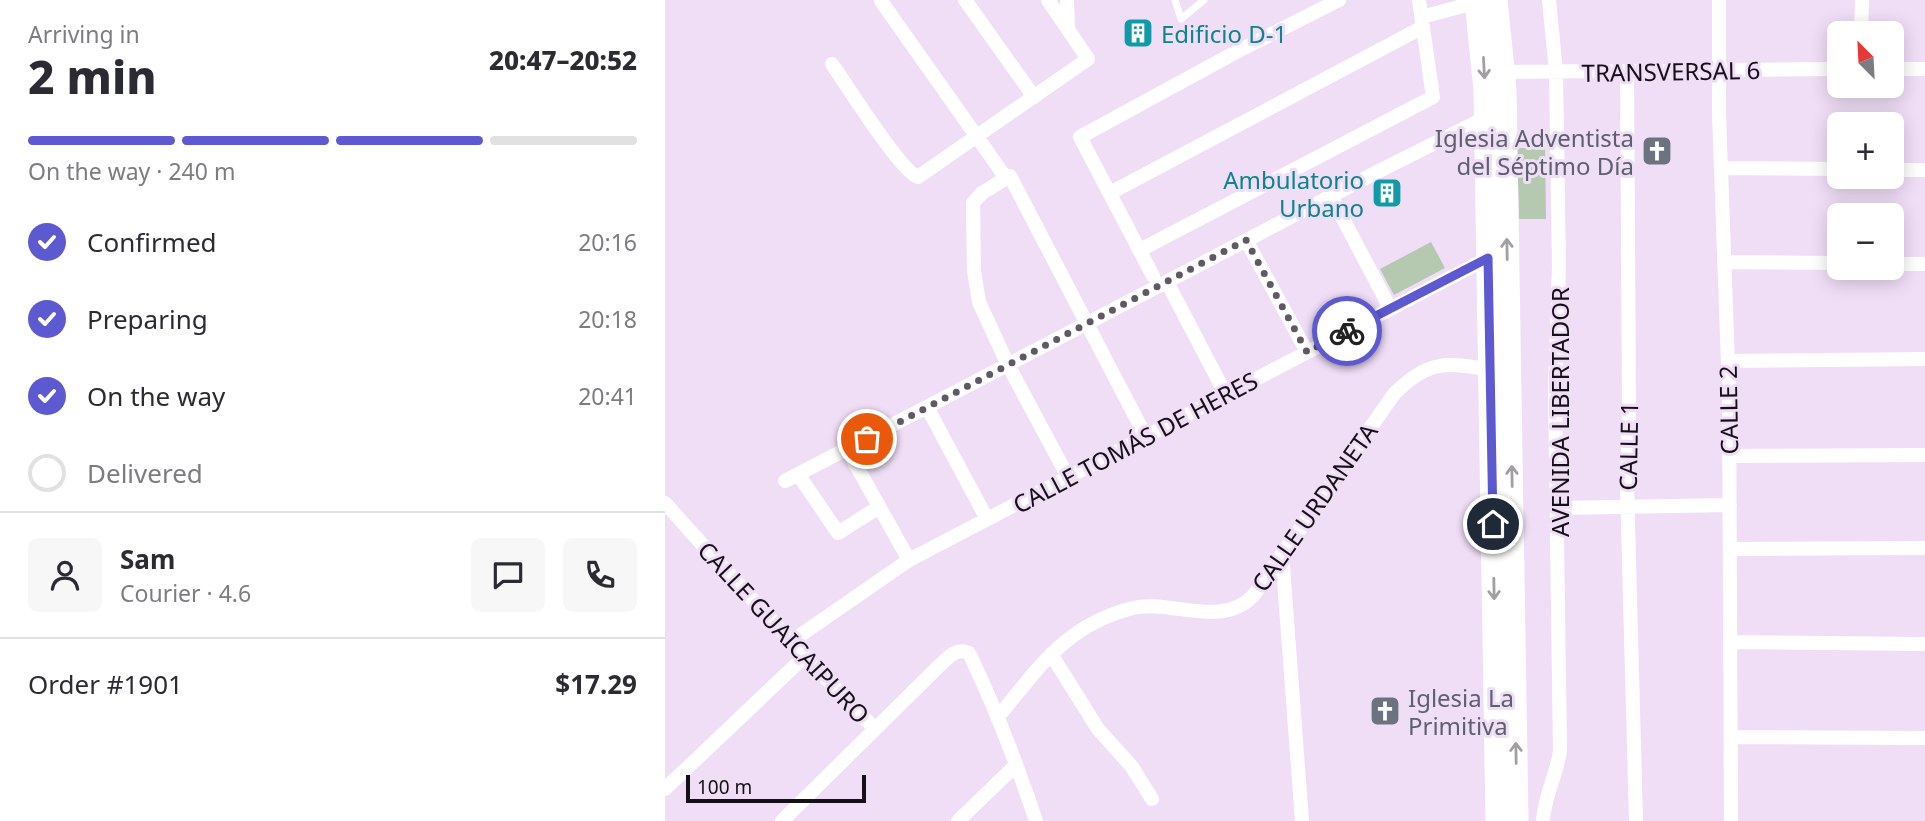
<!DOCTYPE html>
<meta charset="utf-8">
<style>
body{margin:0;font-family:"Noto Sans",sans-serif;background:#f7f7f7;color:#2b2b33;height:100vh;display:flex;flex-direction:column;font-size:26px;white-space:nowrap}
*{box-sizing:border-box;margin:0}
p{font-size:23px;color:#7c7c81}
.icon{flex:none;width:38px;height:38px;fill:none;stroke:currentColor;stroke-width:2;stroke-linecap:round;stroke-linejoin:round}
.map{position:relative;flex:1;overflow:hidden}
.side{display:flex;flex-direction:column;background:#fff;width:665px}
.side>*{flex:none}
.needle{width:46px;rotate:336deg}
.tools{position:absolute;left:1162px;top:21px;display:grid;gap:14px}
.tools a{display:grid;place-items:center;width:77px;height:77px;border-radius:10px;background:#fff;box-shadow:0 4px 18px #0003;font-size:35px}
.scale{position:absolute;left:21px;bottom:18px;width:180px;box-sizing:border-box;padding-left:7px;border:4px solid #150f17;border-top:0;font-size:19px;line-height:24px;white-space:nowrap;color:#150f17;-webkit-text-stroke:5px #f0def7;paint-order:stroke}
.pin{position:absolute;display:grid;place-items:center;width:60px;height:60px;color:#fff;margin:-30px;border:4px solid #fff;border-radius:50%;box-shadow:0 2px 7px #0007}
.courier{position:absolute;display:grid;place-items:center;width:70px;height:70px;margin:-35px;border:5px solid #5c59d1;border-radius:50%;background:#fff;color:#222;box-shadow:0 2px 9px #0007}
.headline em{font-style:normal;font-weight:800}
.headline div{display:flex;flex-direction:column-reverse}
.headline{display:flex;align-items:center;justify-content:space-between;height:119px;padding:0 28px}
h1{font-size:46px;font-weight:800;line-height:52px}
.bar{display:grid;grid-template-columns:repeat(4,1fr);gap:10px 7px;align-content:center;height:84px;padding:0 28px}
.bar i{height:9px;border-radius:5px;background:#e1e1e2}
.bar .on{background:#5c59d1}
.bar p{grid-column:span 4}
.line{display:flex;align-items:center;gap:18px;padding:0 28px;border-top:2px solid #e1e1e2}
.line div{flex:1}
.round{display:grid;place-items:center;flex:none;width:74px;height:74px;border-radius:10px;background:#f7f7f7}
ol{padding:0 28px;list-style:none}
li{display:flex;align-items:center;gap:21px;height:77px}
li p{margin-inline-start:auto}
li .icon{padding:7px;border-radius:50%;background:#5c59d1;color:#fff;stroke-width:4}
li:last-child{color:#7c7c81}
li i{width:38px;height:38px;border:4px solid #e1e1e2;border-radius:50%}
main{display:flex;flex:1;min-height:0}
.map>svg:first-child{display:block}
.green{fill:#b4c9b0}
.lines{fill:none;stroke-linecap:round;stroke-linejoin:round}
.lane{stroke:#fff;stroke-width:7}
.street{stroke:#fff;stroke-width:14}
.primary{stroke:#fff;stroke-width:23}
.oneway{stroke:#a19fa2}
.done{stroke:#625765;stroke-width:7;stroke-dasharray:0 12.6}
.route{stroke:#5c59d1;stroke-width:9}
.labels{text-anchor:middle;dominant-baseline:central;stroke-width:6;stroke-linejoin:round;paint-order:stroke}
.culture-label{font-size:24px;fill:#0d838f;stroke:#f0def7;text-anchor:start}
.street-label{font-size:24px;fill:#150f17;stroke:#f0def7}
.worship-label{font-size:24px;fill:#5b616d;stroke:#f0def7;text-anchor:end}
</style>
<main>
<section class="side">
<div class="headline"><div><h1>2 min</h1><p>Arriving in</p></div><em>20:47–20:52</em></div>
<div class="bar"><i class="on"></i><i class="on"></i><i class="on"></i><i></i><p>On the way · 240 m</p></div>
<ol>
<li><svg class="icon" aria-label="check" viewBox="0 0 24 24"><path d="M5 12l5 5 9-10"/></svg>Confirmed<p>20:16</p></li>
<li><svg class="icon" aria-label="check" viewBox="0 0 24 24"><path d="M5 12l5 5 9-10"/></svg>Preparing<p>20:18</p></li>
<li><svg class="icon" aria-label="check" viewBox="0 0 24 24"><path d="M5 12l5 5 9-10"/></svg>On the way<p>20:41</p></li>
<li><i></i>Delivered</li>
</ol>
<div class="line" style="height:126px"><a class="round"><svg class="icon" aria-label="person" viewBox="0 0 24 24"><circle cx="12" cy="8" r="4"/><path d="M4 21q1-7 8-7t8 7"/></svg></a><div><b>Sam</b><p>Courier · 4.6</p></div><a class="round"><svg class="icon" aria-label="chat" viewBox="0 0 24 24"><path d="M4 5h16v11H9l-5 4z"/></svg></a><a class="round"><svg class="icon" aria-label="phone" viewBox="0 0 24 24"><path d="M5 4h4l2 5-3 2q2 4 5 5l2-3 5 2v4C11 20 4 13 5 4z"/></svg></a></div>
<div class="line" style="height:91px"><div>Order #1901</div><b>$17.29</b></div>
</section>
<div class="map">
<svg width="1260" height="821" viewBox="0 0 1260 821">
<rect width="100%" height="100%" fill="#f0def7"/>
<path class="green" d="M 852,148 L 880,148 L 881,219 L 854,219 Z
M 766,242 L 780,268 L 729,295 L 715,269 Z"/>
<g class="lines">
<path class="lane" d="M 510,0 L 516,19 L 539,0"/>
<path class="street" d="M 300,0 L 369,97
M 402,0 L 403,29
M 1054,0 L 1054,114 L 1064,391 L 1066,821
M 216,1 L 341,178
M 757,17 L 812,2
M 1196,33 L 1197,0
M 167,64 C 181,84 236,172 253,177 L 423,59 L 383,0
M 1227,69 L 1260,69
M 962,71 L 964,405 L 962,486 L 971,821
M 839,72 L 1174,69
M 1056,168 L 1174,169
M 1227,170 L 1260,170
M 445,193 L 758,27
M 666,196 L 725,308
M 581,240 L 642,352
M 475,250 L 768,97 L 754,0
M 1059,262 L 1174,263
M 1227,264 L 1260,264
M 488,276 L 415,137 L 573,51 L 674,0
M 502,282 L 561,395
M 1063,361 L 1260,359
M 262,407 L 322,519
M 182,449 L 244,560
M 1064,456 L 1260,455
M 133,474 L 173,533 L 214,507
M 403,477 L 343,365 L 314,302 L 309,271 L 308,203 L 317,193 L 345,176 L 481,437
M 120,481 L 714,171 L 820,118
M 0,503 C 69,580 138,656 210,729
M 893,508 L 1065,505
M 1065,549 L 1260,548
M 617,553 L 637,821
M 127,641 L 244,560 L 823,258
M 1066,642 L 1260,644
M 386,654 L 433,729 L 467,767 L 487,799
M 332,718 C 374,668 400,625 468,608 C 507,599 556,629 588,596 L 729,394 C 763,360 780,362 825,370
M 1066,737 L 1260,738
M 0,789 L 139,657
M 117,821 L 276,664 C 284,657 292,647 304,653 C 330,707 352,764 371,821
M 293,821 L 351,765
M 878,821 C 879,796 892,775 895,751 L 890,390 L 894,266 L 891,72 L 884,0"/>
<path class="primary" d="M 811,0 L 820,90 L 832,821
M 831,0 L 840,89 L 852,821"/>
</g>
<defs><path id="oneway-shaft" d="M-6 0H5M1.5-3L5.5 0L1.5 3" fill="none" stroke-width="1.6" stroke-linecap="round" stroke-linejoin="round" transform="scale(1.75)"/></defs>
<g class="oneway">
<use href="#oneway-shaft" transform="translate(819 68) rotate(87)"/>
<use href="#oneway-shaft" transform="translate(842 249) rotate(-91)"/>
<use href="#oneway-shaft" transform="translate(847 476) rotate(-91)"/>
<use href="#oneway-shaft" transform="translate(829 589) rotate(89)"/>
<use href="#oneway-shaft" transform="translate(851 753) rotate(-91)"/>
</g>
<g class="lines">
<path class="done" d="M 202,439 L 581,240 L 642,352 L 682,331"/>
<path class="route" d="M 682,331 L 823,258 L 828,524"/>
</g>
<defs>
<g id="building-square" transform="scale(1.575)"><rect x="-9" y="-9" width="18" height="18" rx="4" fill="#0f9aa8" stroke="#f0def7"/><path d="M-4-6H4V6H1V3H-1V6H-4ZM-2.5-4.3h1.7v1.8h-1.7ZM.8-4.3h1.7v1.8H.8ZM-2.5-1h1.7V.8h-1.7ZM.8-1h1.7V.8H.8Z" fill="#fff"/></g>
<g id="church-square" transform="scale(1.575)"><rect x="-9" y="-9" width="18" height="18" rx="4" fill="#6b7280" stroke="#f0def7"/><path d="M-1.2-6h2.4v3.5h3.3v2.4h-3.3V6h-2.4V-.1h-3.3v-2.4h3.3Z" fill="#fff"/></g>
</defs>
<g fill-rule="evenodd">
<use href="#building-square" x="473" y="33"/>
<use href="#church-square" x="992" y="151"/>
<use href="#building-square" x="722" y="193"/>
<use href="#church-square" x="720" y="711"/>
</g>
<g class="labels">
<g class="culture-label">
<text x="496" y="33">Edificio D-1</text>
<text x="699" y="179" text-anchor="end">Ambulatorio<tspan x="699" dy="28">Urbano</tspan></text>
</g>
<g class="street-label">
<text transform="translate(1006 71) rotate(-1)">TRANSVERSAL 6</text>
<text transform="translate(1063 410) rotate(-91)">CALLE 2</text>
<text transform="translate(894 412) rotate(-90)">AVENIDA LIBERTADOR</text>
<text transform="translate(470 442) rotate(-28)">CALLE TOMÁS DE HERES</text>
<text transform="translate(963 446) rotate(-89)">CALLE 1</text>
<text transform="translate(649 507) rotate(-55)">CALLE URDANETA</text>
<text transform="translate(119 632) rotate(47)">CALLE GUAICAIPURO</text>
</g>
<g class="worship-label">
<text x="969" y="137">Iglesia Adventista<tspan x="969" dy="28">del Séptimo Día</tspan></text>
<text x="743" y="697" text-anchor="start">Iglesia La<tspan x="743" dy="28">Primitiva</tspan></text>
</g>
</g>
</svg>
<div class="tools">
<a><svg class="needle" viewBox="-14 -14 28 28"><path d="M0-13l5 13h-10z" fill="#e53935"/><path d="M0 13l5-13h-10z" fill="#7c7c81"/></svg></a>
<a>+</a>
<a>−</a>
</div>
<div class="scale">100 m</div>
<div class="pin" style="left:202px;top:439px;background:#ea580c"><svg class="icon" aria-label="bag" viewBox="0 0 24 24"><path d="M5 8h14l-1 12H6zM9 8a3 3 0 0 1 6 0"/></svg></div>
<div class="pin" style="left:828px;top:524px;background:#1f2937"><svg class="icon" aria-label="home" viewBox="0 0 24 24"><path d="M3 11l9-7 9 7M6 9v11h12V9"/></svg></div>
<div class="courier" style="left:682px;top:331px"><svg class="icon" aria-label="bike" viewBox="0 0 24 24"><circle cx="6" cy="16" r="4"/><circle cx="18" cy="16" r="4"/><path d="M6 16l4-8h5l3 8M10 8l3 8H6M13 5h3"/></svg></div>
</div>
</main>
